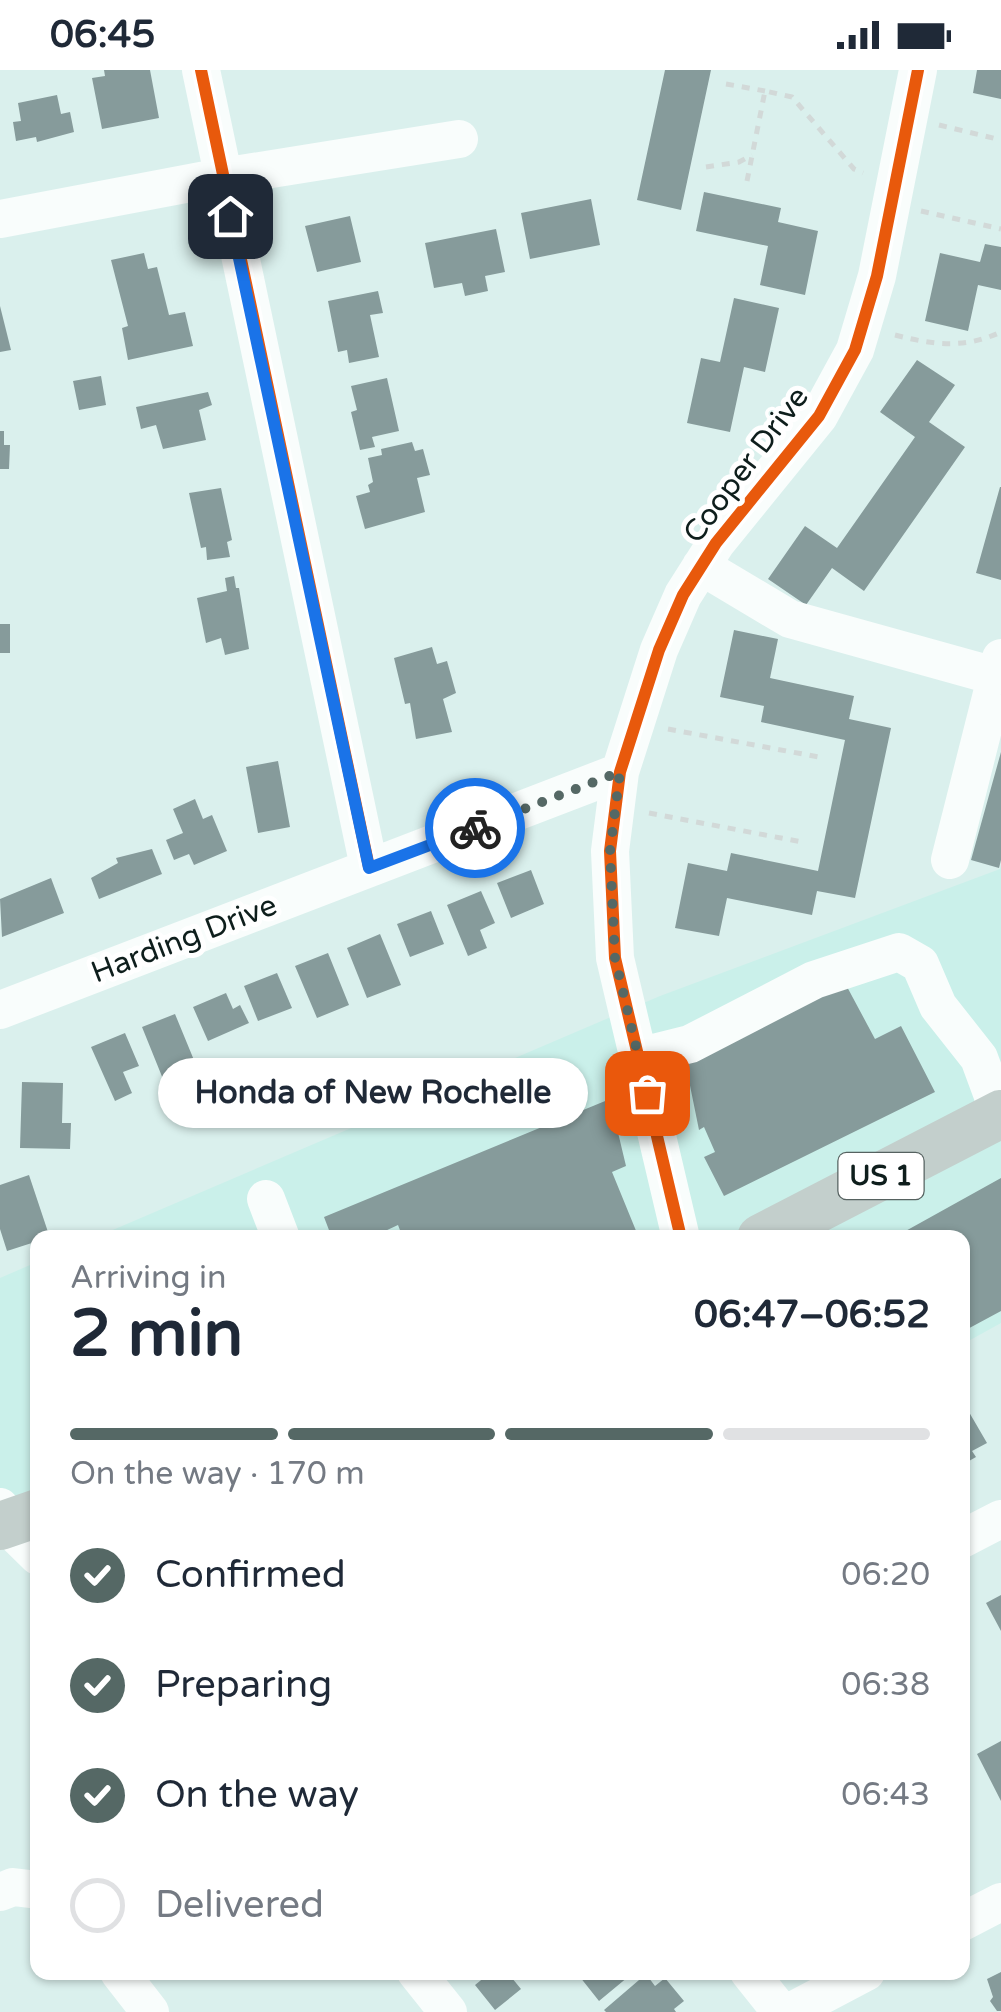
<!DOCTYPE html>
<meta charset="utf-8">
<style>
body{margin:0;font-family:"Varela Round",sans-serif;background:#f6f6f7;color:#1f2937;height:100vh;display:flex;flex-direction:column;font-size:38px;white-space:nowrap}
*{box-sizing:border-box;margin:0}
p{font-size:32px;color:#747a83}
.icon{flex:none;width:55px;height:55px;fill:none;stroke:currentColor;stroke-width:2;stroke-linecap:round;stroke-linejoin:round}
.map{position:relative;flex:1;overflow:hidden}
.details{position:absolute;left:30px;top:1160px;width:940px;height:750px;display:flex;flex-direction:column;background:#fff;border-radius:20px;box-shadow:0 2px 8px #0004}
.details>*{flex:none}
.pin{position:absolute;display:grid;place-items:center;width:85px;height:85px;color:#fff;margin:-42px;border-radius:20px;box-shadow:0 5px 15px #0006}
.courier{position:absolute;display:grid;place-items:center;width:100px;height:100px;margin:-50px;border:8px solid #1a73e8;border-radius:50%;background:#fff;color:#222;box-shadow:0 2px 12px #0007}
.bubble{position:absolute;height:70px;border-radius:35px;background:#fff;box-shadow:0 2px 8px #0004;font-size:32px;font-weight:700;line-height:70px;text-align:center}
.headline em{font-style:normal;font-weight:700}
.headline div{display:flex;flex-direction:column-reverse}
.headline{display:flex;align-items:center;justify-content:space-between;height:170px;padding:0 40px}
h1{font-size:65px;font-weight:700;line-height:75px}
.bar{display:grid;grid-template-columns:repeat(4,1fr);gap:15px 10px;align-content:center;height:120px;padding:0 40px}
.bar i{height:12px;border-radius:8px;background:#e0e1e3}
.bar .selected{background:#556865}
.bar p{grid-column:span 4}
ol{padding:0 40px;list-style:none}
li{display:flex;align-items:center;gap:30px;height:110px}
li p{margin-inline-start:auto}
li .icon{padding:10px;border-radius:50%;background:#556865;color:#fff;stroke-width:4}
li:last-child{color:#747a83}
li i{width:55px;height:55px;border:5px solid #e0e1e3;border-radius:50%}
.status{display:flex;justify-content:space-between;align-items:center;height:70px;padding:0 50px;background:#fff;direction:ltr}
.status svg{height:28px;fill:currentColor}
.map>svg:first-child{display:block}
.built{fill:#caf0ea}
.building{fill:#869b9b}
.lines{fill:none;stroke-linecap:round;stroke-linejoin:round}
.path{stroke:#d2d9d8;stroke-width:5;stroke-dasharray:8 8;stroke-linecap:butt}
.minor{stroke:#f9fdfc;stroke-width:38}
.major{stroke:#c3cfcc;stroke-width:48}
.cycleway-casing{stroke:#fff;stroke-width:19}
.cycleway{stroke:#e8590c;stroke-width:12}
.done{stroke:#556865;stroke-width:10;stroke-dasharray:0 18}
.route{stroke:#1a73e8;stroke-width:12}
.labels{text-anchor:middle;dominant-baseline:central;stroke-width:10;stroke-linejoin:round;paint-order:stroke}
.shield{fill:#fff;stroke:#566260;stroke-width:2.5}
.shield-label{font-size:28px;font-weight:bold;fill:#0e1e1c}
.street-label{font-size:30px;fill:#0e1e1c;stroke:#fff}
</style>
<div class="status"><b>06:45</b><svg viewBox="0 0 49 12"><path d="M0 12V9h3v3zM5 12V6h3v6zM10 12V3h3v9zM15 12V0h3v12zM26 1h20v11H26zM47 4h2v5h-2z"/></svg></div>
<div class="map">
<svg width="1001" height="1942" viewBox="0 0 1001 1942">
<rect width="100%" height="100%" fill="#daf0ed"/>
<path class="built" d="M 1001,795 L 1001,1253 L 963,1274 L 962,1168 L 94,1168 L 660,926 L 1000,799 Z
M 37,1192 L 37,1456 L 0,1468 L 0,1208 Z"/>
<path class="building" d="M 104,0 L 150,0 L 159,48 L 102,59 L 92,8 L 105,6 Z
M 665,0 L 711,0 L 681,140 L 637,130 Z
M 977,0 L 1001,0 L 1001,29 L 973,23 Z
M 57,25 L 61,44 L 70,42 L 74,62 L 37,72 L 36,67 L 16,71 L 13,52 L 21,51 L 18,33 Z
M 704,122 L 781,138 L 778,152 L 818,161 L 805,225 L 760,215 L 768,176 L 696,161 Z
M 591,129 L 600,175 L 530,189 L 521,143 Z
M 350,146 L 361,192 L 317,202 L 305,156 Z
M 496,159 L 505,202 L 485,206 L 488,221 L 465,226 L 462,213 L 434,218 L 425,173 Z
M 985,174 L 1001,177 L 1001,220 L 978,215 L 968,261 L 925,251 L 940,183 L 980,192 Z
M 144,183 L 148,199 L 157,197 L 169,245 L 185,242 L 193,276 L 128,290 L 122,258 L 128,256 L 111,190 Z
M 378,221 L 383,243 L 370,245 L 379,287 L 349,293 L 347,280 L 338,282 L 328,231 Z
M 734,228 L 779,238 L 765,302 L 744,297 L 730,362 L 687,353 L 701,288 L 720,292 Z
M 0,236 L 11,280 L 0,282 Z
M 917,290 L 955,315 L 929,352 L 965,377 L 864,521 L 832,498 L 806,535 L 768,509 L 805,456 L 837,478 L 915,367 L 880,342 Z
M 101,306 L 106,335 L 79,340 L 73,311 Z
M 387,308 L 399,361 L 372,367 L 375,377 L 360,380 L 351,342 L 357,340 L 351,316 Z
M 208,322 L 212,335 L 199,340 L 206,370 L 163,379 L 156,355 L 141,359 L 136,337 Z
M 0,361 L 4,361 L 4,375 L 10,375 L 9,399 L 0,399 Z
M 412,372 L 415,381 L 423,379 L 430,405 L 417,408 L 425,442 L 365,459 L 356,426 L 370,422 L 368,415 L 373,412 L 368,388 L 382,385 L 381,379 Z
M 1000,417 L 1001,417 L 1001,510 L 976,503 Z
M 221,418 L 232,470 L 227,472 L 230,487 L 207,490 L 206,477 L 201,478 L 189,423 Z
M 234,506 L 236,518 L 239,518 L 249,579 L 225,585 L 221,568 L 206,573 L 197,528 L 227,521 L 225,508 Z
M 0,554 L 10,554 L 10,583 L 0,583 Z
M 734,560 L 778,569 L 770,608 L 854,626 L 849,649 L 891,658 L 855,828 L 817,821 L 812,845 L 727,828 L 719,866 L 675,858 L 688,793 L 727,801 L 731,783 L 818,801 L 845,670 L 761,652 L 764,636 L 720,627 Z
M 432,577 L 437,594 L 447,591 L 456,623 L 443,629 L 452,662 L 416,669 L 410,633 L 405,634 L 394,588 Z
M 1001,682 L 1001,790 L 999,798 L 971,790 Z
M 278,691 L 290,757 L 258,763 L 246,697 Z
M 195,729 L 203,749 L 212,745 L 227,781 L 194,795 L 189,784 L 174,790 L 166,770 L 183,763 L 173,739 Z
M 152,779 L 162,804 L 99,829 L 91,808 L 118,793 L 116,788 Z
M 531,800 L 544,834 L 511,848 L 497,813 Z
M 51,808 L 64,843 L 2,867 L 0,829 Z
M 481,821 L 495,853 L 480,860 L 487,878 L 468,886 L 447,835 Z
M 431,841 L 444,874 L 410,887 L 397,854 Z
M 380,864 L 401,915 L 367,928 L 347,878 Z
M 328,883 L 349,935 L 317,948 L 295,896 Z
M 277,903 L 292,938 L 258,951 L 244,916 Z
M 845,913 L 875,969 L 901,956 L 935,1022 L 724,1126 L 704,1087 L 715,1082 L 704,1057 L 699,1060 L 685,991 Z
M 226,923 L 233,939 L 240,935 L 249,953 L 208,971 L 193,937 Z
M 175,944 L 196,995 L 163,1009 L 142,957 Z
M 125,963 L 139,996 L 123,1002 L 132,1023 L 115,1031 L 91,977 Z
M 22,1012 L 63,1013 L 62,1053 L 71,1053 L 70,1079 L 20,1078 Z
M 610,1029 L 626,1096 L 612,1102 L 639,1168 L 403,1168 L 398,1155 L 370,1168 L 332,1168 L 324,1147 Z
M 29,1105 L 50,1168 L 38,1168 L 38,1171 L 7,1181 L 0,1159 L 0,1115 Z
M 1001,1108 L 1001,1241 L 962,1262 L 962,1168 L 893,1168 Z
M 962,1330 L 987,1373 L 972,1381 L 976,1387 L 962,1395 Z
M 1001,1525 L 1001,1561 L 986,1533 Z
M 1001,1671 L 1001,1731 L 977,1684 Z
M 491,1902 L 507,1902 L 521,1919 L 495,1940 L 475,1915 Z
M 576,1902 L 634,1902 L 599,1931 Z
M 1001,1902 L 1001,1941 L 997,1941 L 990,1931 L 993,1927 L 987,1909 Z
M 646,1904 L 655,1916 L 665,1908 L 684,1931 L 674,1939 L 676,1942 L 606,1942 L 604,1940 Z"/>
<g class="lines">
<path class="path" d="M 726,14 L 765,21
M 939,55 L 1001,70
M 706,97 L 739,92 L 752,85
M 747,111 L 765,21 L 792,27 L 854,99 L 863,103
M 921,141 L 1001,159
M 895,265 C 934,275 964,279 1001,262
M 668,659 L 819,687
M 649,743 L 802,772"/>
<path class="minor" d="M 201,0 L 369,797
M 0,149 L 222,107 L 459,69
M 701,496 L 790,549 L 995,606
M 950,790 L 1001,588
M 0,940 L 620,702
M 638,987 L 690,974 L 814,910 L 899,882 L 920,894 L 938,936 L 979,988 L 1000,1045
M 266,1129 L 281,1168
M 681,1168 L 615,888 L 610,781 L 620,702 L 659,580 L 683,525 L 716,473 L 819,346 L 855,280 L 877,206 L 918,0
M 0,1437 L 5,1454 L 38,1486
M 962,1469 L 1001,1449
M 0,1822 L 13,1817 L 38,1820
M 962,1852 L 1001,1832
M 119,1902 L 150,1942
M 416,1902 L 448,1942
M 749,1902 L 781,1942
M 790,1942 L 866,1902"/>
<path class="major" d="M 761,1168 L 1001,1044
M 0,1456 L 38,1443"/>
<g class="cycleway-casing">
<path id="cycleway" d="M 201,0 L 369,797
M 681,1168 L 615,888 L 610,781 L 620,702 L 659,580 L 683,525 L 716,473 L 819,346 L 855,280 L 877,206 L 918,0"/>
</g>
<use href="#cycleway" class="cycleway"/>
</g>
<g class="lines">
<path class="done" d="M 475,758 L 620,702 L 610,781 L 615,888 L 647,1023"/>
<path class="route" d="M 230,146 L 369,798 L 475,758"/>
</g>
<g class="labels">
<rect class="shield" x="838.5" y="1083" width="85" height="46" rx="8"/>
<g class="shield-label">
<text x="881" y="1106">US 1</text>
</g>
<g class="street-label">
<text transform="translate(746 395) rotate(-53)">Cooper Drive</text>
<text transform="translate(184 869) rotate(-21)">Harding Drive</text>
</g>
</g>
</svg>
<div class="pin" style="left:647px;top:1023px;background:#ea580c"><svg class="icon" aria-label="bag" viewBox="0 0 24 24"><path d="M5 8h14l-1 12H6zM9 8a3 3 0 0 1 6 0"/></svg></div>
<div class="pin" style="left:230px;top:146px;background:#1f2937"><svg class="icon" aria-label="home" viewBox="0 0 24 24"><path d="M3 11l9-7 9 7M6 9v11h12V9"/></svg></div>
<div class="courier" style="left:475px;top:758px"><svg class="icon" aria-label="bike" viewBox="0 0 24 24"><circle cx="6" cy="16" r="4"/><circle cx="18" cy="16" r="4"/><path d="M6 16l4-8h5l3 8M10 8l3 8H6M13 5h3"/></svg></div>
<div class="bubble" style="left:158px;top:988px;width:430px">Honda of New Rochelle</div>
<section class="details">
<div class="headline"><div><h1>2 min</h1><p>Arriving in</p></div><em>06:47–06:52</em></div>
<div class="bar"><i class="selected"></i><i class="selected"></i><i class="selected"></i><i></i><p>On the way · 170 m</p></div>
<ol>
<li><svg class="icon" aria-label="check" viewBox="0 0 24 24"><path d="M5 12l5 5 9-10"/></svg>Confirmed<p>06:20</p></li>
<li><svg class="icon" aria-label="check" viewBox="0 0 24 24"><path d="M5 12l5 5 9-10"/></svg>Preparing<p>06:38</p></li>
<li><svg class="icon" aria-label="check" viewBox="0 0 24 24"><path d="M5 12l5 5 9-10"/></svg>On the way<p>06:43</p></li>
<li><i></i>Delivered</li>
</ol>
</section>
</div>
